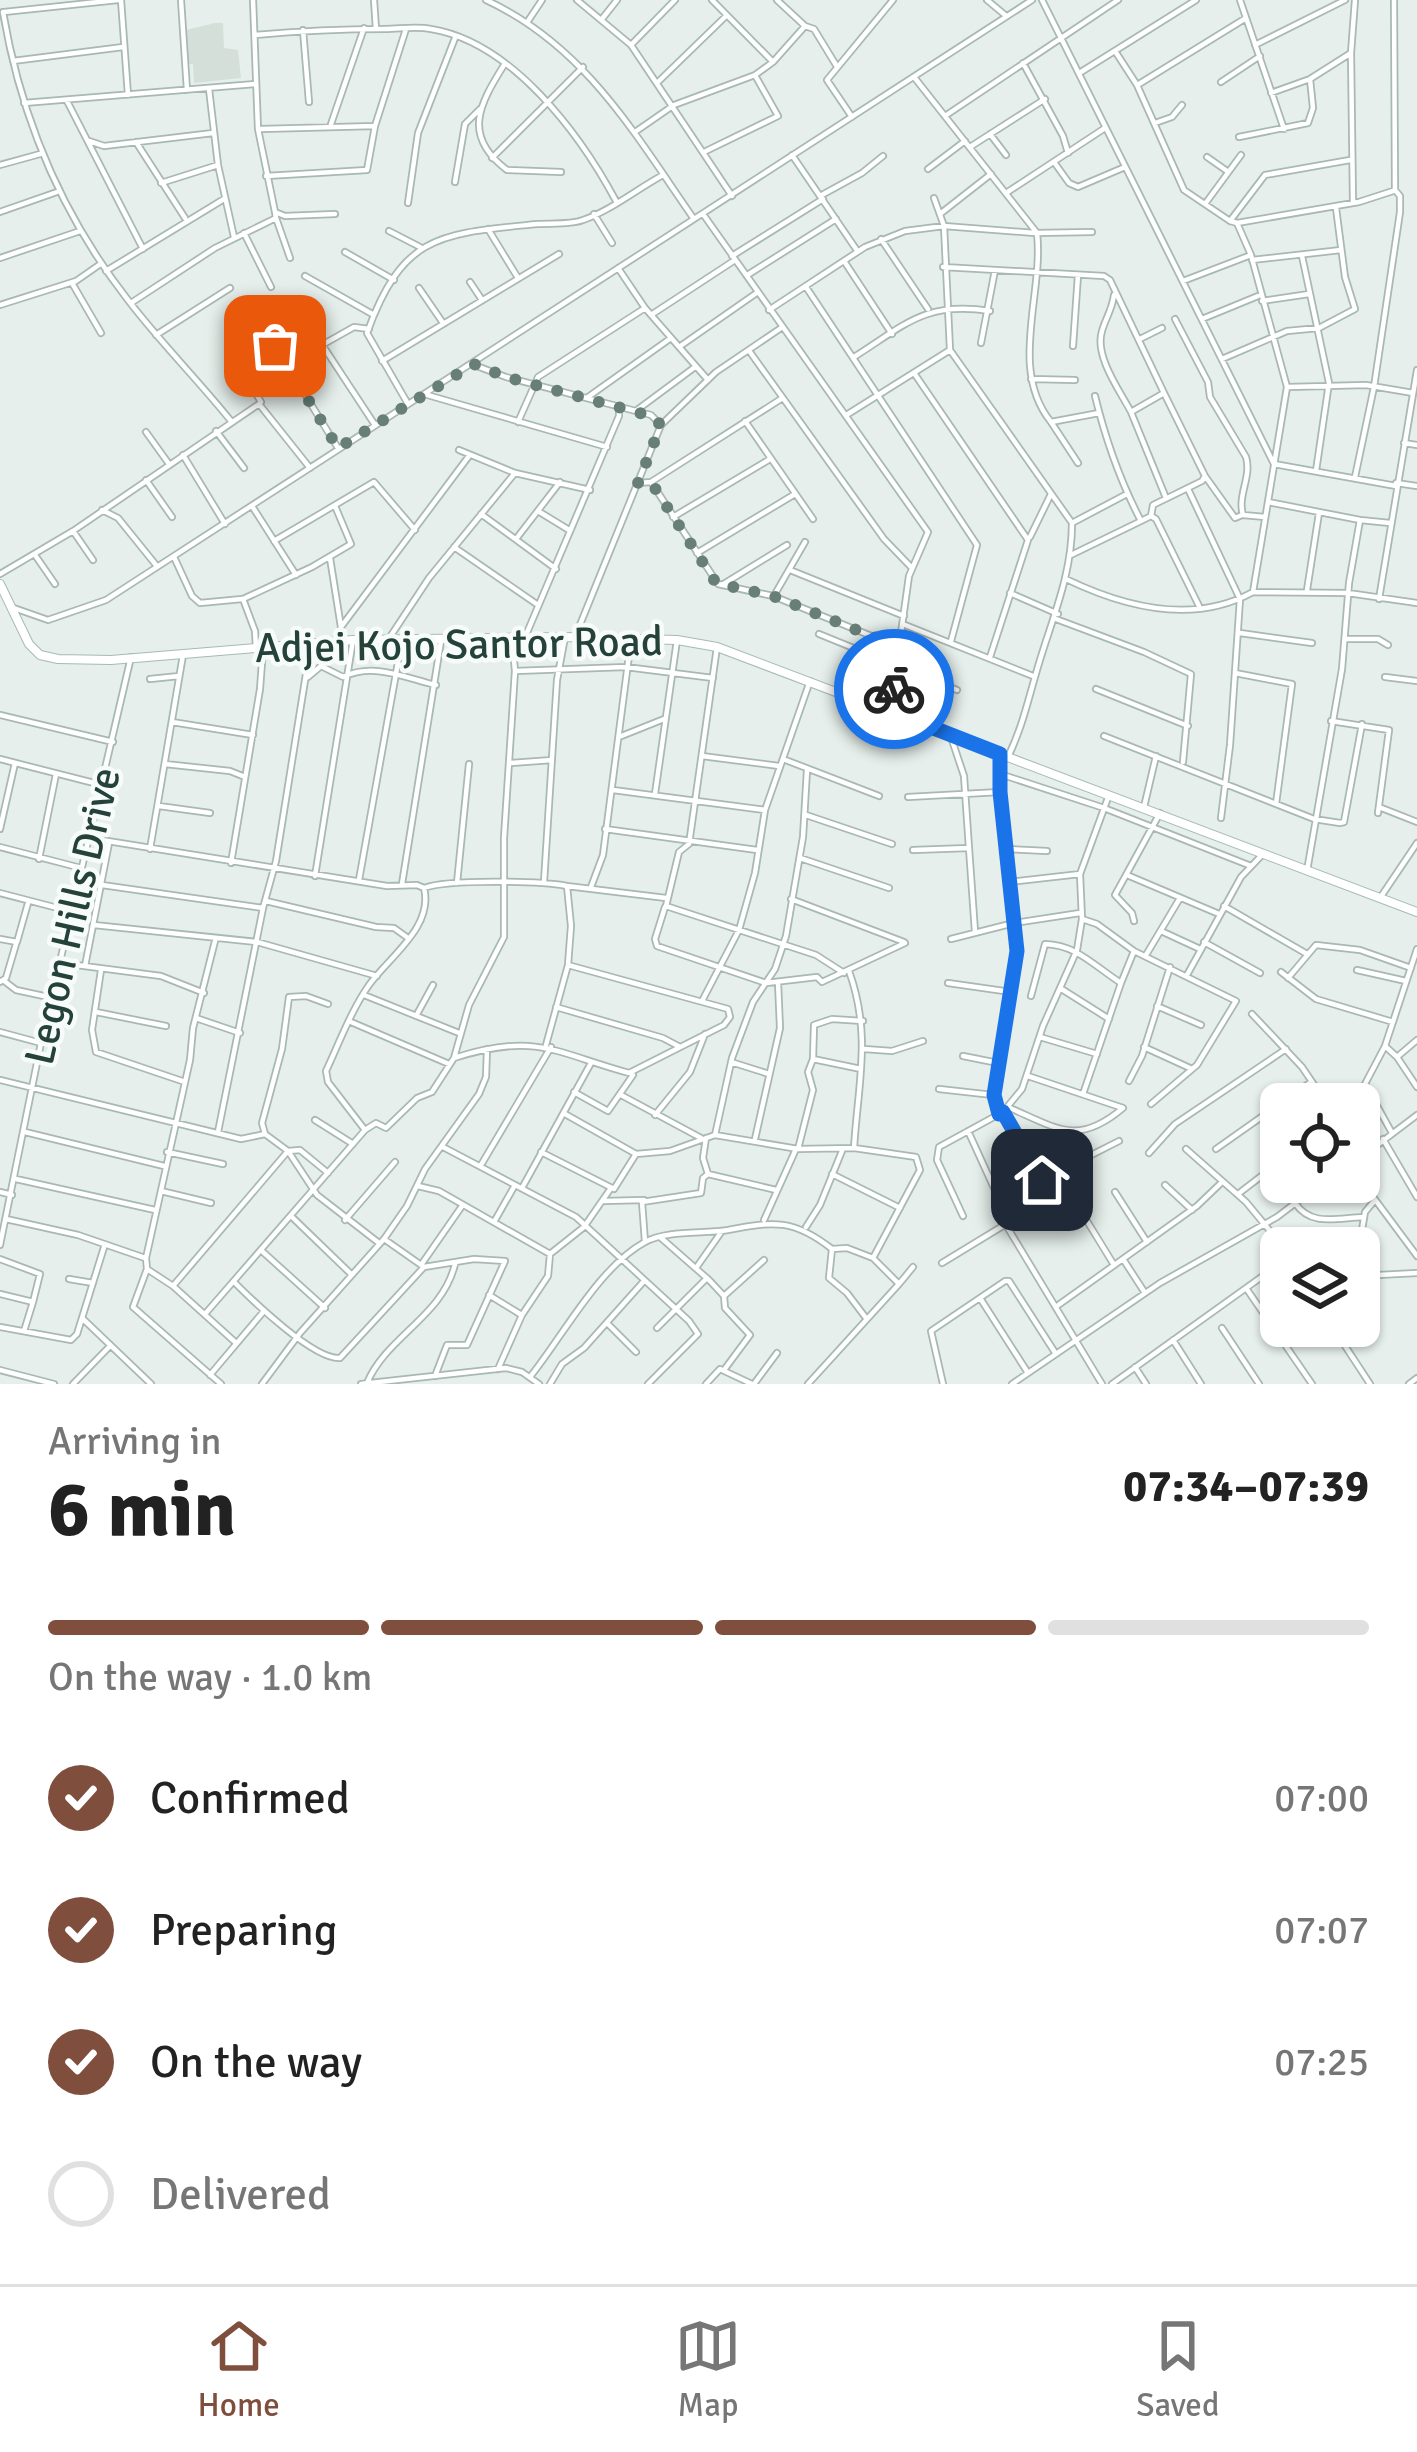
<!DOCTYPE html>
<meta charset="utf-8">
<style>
body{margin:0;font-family:Signika,sans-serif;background:#f2f2f2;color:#222;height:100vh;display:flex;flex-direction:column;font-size:45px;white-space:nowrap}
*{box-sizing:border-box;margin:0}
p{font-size:39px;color:#767676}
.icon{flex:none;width:66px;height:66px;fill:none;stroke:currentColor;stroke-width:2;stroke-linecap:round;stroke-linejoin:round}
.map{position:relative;height:1384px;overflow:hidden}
.details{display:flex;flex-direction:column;background:#fff;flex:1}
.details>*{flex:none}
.controls{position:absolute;left:1260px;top:1083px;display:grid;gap:24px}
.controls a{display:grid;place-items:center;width:120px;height:120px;border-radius:18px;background:#fff;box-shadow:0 3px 9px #0004;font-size:60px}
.pin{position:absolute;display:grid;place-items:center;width:102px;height:102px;color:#fff;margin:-51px;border-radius:24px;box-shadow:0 6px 18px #0006}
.courier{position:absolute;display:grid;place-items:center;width:120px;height:120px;margin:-60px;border:9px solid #1a73e8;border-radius:50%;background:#fff;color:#222;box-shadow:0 3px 15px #0007}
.headline em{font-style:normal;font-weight:700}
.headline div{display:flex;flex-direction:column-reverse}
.headline{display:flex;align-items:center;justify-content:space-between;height:204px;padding:0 48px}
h1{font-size:78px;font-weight:700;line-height:90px}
.bar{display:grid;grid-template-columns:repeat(4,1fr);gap:18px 12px;align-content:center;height:144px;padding:0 48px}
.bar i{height:15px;border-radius:9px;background:#e0e0e0}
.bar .on{background:#804e3d}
.bar p{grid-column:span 4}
ol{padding:0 48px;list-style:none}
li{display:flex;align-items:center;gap:36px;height:132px}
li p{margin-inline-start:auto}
li .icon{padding:12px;border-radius:50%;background:#804e3d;color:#fff;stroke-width:4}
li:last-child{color:#767676}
li i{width:66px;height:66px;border:6px solid #e0e0e0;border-radius:50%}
.dock{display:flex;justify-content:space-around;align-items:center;height:168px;border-top:3px solid #e0e0e0;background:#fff;font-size:33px;color:#767676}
.dock a{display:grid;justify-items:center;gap:6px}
.dock .on{color:#804e3d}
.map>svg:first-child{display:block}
.built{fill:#d4dfda}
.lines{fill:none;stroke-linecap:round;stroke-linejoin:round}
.street-casing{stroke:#a8b8b2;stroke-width:8}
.secondary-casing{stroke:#a4bbb3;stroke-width:10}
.street{stroke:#fff;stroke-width:4.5}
.secondary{stroke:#fff;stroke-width:8}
.done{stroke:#687f78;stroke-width:12;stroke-dasharray:0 21.6}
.route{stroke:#1a73e8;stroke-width:15}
.labels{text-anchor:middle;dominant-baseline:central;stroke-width:9;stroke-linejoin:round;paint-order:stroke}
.street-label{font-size:42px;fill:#24423a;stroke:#f7fbf9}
</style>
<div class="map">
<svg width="1417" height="1384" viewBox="0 0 1417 1384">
<rect width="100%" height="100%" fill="#e6efeb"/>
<path class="built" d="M 215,23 L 223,23 L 224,48 L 238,50 L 241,78 L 194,83 L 193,64 L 187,64 L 186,30 Z"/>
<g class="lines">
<g class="street-casing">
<path id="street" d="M 121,0 L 128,95
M 181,0 L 187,90
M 253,0 L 258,129 L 275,212
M 374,0 L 376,29
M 486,0 C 585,46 634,133 694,219
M 577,0 L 631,45 L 732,196
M 712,0 L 773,62
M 777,0 L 805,26 L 814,29 L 836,65
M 987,0 L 1005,15
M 1042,0 L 1274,464
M 1240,0 L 1284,129
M 3,12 C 21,119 61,214 128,300 C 160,342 198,380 231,421
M 4,12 L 118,0
M 602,19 L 617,0
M 528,21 L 542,0
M 303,30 L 309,102
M 255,35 C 299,31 341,29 385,29 C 400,29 416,26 431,29 C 512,42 580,134 616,201
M 631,45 L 675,0
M 1255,45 L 1345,0
M 1115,51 L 1137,85 L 1184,190 L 1230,221 L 1237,223 L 1359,202 L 1393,191
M 13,61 L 123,47
M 1023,63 L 1063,136 L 1068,153
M 504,65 C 479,105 462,136 507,170 L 561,172
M 1081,72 L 1196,0
M 914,77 L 1037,233 C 1044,294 1008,369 1051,422 L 1099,413
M 658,82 L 726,16
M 1221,82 L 1260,56
M 1139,84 L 1246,18
M 209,89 L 218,165 L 234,237
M 1271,93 L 1310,79
M 67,101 L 143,249
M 24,103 L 255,84
M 945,116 L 1118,0
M 852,117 L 827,80 L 893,0
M 1155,123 L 1172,117 L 1182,105
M 331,124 L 364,28
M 261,129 L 375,126
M 635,132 L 674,105 L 755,75 L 773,62 L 805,26
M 990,134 L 1006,155
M 1239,137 L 1308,123 L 1313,108 L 1310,79 L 1351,53
M 89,141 L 104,146 L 213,133
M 136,142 L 185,218
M 970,147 L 1045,99
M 706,151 L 778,116 L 756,77
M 792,155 L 856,249
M 1207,157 L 1227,171
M 492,158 L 583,67
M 1054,162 L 1069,183 L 1078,187 L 1125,167
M 0,165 L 40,154
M 928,169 L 965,141
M 266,176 L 367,170 L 375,126 L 406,29
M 455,182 L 465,124 L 480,109
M 161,183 L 218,165
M 1006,193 L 1105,128
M 820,196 L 862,173 L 883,156
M 934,198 L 944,226 L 950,350 L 1072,523 C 1072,579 1049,625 1035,677 C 1026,708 1022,727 1008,757
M 408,203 L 418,133 L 455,38
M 1353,203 L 1351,53 L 1355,0
M 1205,204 L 1241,155
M 0,212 L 57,192
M 275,212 L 285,216 L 335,214
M 594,214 L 612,243
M 703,214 L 928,532 L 909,576 L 890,711
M 940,214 L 991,174
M 276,218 L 290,258
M 1230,221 L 1265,175 L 1350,160
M 1237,223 L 1251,255 L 1287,387 L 1253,592 L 1348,593 L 1417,603
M 488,229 L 518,278
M 389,231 L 420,247
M 244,233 L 271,287
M 881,239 L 928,309
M 345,252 L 394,280
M 732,256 L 823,199
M 1302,256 L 1329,383 L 1316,471
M 0,258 L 80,231
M 1252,260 L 1341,250
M 844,261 L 892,334
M 943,267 L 1104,276 L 1110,280 L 1164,393 L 1131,412 L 1166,498
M 618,268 L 645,308 L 708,380
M 106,271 L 224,199
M 749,274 L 836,219
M 305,276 L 374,315
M 1183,281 L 1251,255
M 470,282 L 482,300
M 72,283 L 101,333
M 806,287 L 977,545 L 951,641
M 419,288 L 443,323
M 1114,295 C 1112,310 1106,317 1102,331 C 1094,356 1120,391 1131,412
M 1262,301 L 1309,294
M 131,303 L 215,248 L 276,218 L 275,212
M 0,305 L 76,281 L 99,265
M 296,305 L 375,425
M 769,310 L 865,247 L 905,231 L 944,226 L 1035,233 L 1092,232
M 254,312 L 338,448
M 651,315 L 735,260
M 1175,319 L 1208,382 L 1210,397 L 1246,457 C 1252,477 1237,495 1243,515 L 1265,517
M 1202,319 L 1258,296
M 156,335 L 230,288
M 1140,339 L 1162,328
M 981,343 L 995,270
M 322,345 L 354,327 L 369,329
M 1073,346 L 1078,275
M 679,347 L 758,292
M 228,348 L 261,402 L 259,404 L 310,468
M 750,352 L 884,539 L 911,567
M 854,357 C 906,324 926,301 990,311
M 1222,359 L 1287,331 L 1319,328 L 1355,309 L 1345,277 L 1336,208
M 382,361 L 559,254
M 474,365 L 506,377 L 651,415 L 661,425
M 914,373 L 1028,540 L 990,657
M 1031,379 L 1075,380
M 1288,387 L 1366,385 L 1413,393
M 424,394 L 607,447
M 1095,396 C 1106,441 1119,479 1141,521 L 1151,516 L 1156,519 L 1199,606
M 588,397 L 671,338
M 408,404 L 367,333 C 403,233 441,234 537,224 C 551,223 570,225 583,220 C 610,211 637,189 663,175
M 637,410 L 695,367
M 848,414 L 950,350
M 745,421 L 813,519
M 518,422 L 538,377 L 645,308
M 1051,422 L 1078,463
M 216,431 L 244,468
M 146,432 L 169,464
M 1404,443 L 1417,445
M 459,450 L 515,473 L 590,490
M 183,455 L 225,524
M 1274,464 L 1396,486
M 1205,476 L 1235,518 L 1242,515
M 1355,477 L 1374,387 L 1400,212 L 1400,196 L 1395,190 L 1394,0
M 146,480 L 172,517
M 651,482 L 718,584 L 773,596 L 901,648
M 638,483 L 651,482 L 781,399
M 1396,483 L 1417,486
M 1188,489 L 1240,599 L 1230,745 L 1221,818
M 1268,502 L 1360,520 L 1349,583 L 1342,669 L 1307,871
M 252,506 L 296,575
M 102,510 L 118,518 L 156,565
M 538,511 L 569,530
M 481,514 L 556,569
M 1151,516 L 1153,505 L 1202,481 L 1205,476 L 1164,393
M 673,517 L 770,459
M 1360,520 L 1390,523
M 1072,523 L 1125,495
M 73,531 L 93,560
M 1030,537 L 1051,494
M 516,539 L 560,482
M 274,541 L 374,482 L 415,530
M 454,547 L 538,605
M 697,553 L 795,494
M 35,555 L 55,584
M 1071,555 L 1141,521
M 174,557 L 192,596 L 200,603 L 242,599
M 330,558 L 343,640
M 790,570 L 904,616
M 0,574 L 73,531 L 259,404
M 1066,579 C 1124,607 1193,625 1253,592
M 722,585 L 787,545
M 1307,590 L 1319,513
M 1010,593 L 1058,614
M 775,594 L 805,542
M 1379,599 L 1417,370
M 11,607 L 48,620 L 106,600 L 1032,0
M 1056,619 L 1144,652 L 1191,674 L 1183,762
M 905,625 L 1033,676
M 341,627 L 469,456
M 1240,633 L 1312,643
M 819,634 L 957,690
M 526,635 L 619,416 L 619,408
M 575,637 L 661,425 L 716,372 L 781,328
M 1346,639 L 1378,639 L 1388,645
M 388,640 L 429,578 L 515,473
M 717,647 L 689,844 L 679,852 L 666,906 L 816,955 L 844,973
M 256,648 L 255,631 L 243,599 L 312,567 L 351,544 L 335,506
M 515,671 L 626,667 L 713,678
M 1235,673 L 1292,684 L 1276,804
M 308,677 L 321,666 L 343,677 C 374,662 405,678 436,685
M 1385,677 L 1417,681
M 150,679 L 179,676
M 1096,689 L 1188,726
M 0,715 L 113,742
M 1331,721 L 1389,730 L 1378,813
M 172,722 L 253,735
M 1104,736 L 1314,819 L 1340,823 L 1344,822 L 1362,724
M 619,737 L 664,719
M 702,756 L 779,766
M 0,759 L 102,785
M 783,759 L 879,796
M 511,763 L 552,760
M 165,764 L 230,771 L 245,777
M 1000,774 L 1104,808 L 1251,866
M 613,790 L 765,810
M 655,794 L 677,640
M 908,797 L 1000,792
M 159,806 L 210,813
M 1144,807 L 1156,756
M 1379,807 L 1417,822
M 806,815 L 892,844
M 0,829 L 15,763
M 605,829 L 757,850
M 89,838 L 387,886 L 417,885 L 424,888 C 448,879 540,881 567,886 L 571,926 L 568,965 L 546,1045
M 0,847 L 81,868
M 969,848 L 975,932
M 150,849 L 183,655
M 1006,849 L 1047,851
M 913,850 L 969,848 L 964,776 L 950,734
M 800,858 L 889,888
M 39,859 L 56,774
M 231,863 L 260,689 L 263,649
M 1127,875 L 1219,914
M 315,876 L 353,640
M 359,880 L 402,640
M 544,882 L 557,680 L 565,637
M 1009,882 L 1080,874
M 457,883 L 469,764
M 402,884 L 441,641
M 102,885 L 263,908
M 567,886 L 666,898
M 591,887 L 603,855 L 631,640
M 424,888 C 434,927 389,957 369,985 C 352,1009 339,1043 326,1071 L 328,1082 L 365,1130 L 376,1123 L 386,1128 L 417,1098 L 432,1092 L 454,1058 L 469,1005 L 504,937 L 504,838 L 515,671 L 512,639
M 0,893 L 73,912
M 1380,898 L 1417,843
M 791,899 L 904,942
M 266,901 L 376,927 L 394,928 L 408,938
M 1224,906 L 1307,954
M 665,907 L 655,939 L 657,946 L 766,983 L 817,977 L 822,982 L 905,943
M 1082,919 L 1097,924 L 1134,951 L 1236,1001 L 1197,1065 L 1151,1104
M 1134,921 L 1132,913 L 1115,895 L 1160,813
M 94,925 L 257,942 L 377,976
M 1161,931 L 1200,949
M 0,939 L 17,942 L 28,903
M 951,939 L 1014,923 L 1080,913
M 215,941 L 193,1028 L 190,1060 L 146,1258 L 147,1269 L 173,1286 L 235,1342
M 1204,942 L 1260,973
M 1146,955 L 1180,898
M 61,963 L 161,976 L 204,993
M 85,966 L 109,843
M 101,970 L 92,1030 L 96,1052 L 185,1082
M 1357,970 L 1406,981
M 849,971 C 872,1035 858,1083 854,1148
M 1281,972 L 1316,999 L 1393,1022
M 1187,975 L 1241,877 L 1262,855
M 1288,978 L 1316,945 L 1360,950 L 1411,968
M 3,980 L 16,990 L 53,998
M 0,982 L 6,978 L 16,944
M 948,983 L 1011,992
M 1121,983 L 1134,951
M 1060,988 L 1109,1019
M 364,995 L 459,1033
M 1031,996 L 1045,944 C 1077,945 1094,966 1121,983 L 1083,1094
M 702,1001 L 739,930 L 755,873 L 765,810 L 810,681
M 1157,1006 L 1201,1025
M 556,1007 L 663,1038 L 680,1047
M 96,1012 L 166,1026
M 1252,1014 L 1302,1067 L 1327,1104
M 416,1016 L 433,985
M 196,1018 L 240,1033
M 351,1022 L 449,1064
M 0,1032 L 41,1043
M 1040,1037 L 1097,1054
M 1385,1046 L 1397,1057 L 1417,1040
M 1144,1047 L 1192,1069
M 864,1049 L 892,1051 L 923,1041
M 963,1056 L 998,1063
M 1397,1057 L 1417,1087
M 454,1058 C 536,1032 553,1052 629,1073 L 724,1025 L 730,1017 L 728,1009 L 568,965
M 813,1059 L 861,1069
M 731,1062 L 769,1074
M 1028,1076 L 1123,1108
M 0,1080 L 241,1139 L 265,1134
M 1129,1081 L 1142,1056 L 1170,967
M 939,1089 L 993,1095
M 574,1092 L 608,1111 L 633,1075
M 621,1095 L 701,1138
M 1356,1104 L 1368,1095
M 1010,1108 C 1058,1129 1078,1146 1123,1108
M 1003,1112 L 1042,1180 L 1119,1141
M 565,1114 L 636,1154 L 670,1151 L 715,1135 L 798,1149 L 854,1148 L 916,1157 L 920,1170 L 873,1258 L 899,1284 L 808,1384
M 655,1115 L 690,1072 L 705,1034
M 999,1115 C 985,1059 1017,1005 1017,949 C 1016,884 999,820 1001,754
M 315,1120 L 353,1144
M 968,1131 L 1010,1223
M 25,1132 L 164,1166
M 218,1132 L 263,908 L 276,861 L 311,643
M 1392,1133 L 1365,1084 L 1385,1046 L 1417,949
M 715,1135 L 732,1058 L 753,1002 L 775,969 L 786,936 L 803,837 L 807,770
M 706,1138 L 703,1158 L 708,1174 L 776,1190
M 755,1139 L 780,1028 L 778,982
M 1383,1139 L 1417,1197
M 443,1147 L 576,1217 L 689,1321 L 698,1334 L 648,1384
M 798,1149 L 813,1090 L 808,1072 L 813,1059 L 814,1025 L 832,1019 L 863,1021
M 1186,1149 L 1246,1202 L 1275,1237 L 1300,1248
M 1216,1149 L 1311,1082
M 288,1151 L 317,1195 L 379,1243
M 167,1152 L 223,1164
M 541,1152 L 614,1189 L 636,1154
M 1149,1153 L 1175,1124 L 1286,1049
M 1359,1159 L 1417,1115
M 481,1165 L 551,1047
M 328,1173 L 300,1150 L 288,1151 L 265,1134 L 262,1123 L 282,1049 L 289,997 L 306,996 L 328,1004
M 832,1174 L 900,1208
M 1359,1178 L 1417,1256
M 16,1179 L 155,1210
M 1165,1185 L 1192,1210
M 418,1186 L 439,1191 L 550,1254
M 522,1188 L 591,1063
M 161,1191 L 211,1203
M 0,1192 L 12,1195
M 1115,1192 L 1147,1242
M 1238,1194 L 1281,1161
M 604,1201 L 644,1200
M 1295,1203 C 1311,1227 1337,1218 1363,1217
M 963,1216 L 937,1160 L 939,1147 L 1003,1112 L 1022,1089 L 1043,1026 L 1077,950 L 1082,919 L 1080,874 L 1109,795
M 292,1217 L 352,1275
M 6,1219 L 78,1235 L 145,1258
M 345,1220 L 395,1162
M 764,1220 L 796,1149
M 494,1222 L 515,1185
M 1006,1225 L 1102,1384
M 806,1227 L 820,1205 L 842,1151
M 660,1237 L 709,1280 L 724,1296 L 725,1308 L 750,1335 L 724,1370
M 384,1239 L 424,1267 L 474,1259 L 505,1261 L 467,1345 L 447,1345 L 435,1376
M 645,1242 L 642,1202 L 701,1193 L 703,1178 L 708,1174
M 0,1245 L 41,1043 L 131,657
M 1359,1248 L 1365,1212 L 1375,1200
M 832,1249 L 829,1278 L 847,1293 L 866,1318
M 263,1252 L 325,1308
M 0,1259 L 40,1274 L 33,1302 L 0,1294
M 1123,1259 L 1145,1293
M 942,1263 L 1006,1224 L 1073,1206 L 1079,1208 L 1114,1265
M 421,1265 L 462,1206
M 696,1268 L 722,1231
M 147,1269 L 133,1307 L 221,1384
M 1359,1276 L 1417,1273
M 69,1279 L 93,1283
M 234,1282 C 253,1301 314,1360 340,1358 L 423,1268
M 899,1284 L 913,1267
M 173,1286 L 288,1151
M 1246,1288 L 1312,1384
M 489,1295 L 520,1314
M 724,1296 L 764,1260
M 980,1298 L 1028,1373
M 1057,1306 L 1197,1206 L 1221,1183
M 205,1314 L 365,1130
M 82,1318 L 151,1384
M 607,1323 L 636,1352
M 1332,1326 L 1370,1384
M 0,1327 L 71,1340 L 77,1334 L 105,1244
M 657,1328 L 707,1278
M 1222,1328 L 1259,1384
M 24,1331 L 33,1302
M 1173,1340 L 1201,1384
M 1135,1367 L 1146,1384
M 498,1369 L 522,1315 L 548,1276 L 550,1254 L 584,1227 L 611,1188
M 0,1370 L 54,1384
M 210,1375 L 264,1311
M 530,1377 C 563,1336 599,1267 645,1242 C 667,1230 703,1234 728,1230 C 774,1221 794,1219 832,1249 L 847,1248 L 873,1258
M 367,1383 C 386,1337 443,1316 455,1264
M 73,1384 L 110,1346
M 262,1384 L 300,1333 L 384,1239 L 407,1206 L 425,1169 L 479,1094 L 486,1077 L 487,1049
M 361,1384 L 506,1368 L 522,1372 L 539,1384
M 550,1384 L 562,1364 L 584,1348 L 644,1281
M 706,1384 L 720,1369 L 752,1384
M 754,1384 L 777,1353
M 943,1384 L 931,1331 L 1005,1281 L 1009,1281 L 1056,1354
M 1012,1384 L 1160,1283 L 1277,1217 L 1323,1182
M 1112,1384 L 1281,1263
M 1409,1384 L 1417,1378"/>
</g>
<g class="secondary-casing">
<path id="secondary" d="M 0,584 L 29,644 L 40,655 L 58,659 L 111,660 L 353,640 L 565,637 L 677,640 L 717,647 L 1417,912"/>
</g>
<use href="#street" class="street"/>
<use href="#secondary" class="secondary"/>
</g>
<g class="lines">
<path class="done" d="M 275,346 L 338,448 L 474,364 L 506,377 L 651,416 L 661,425 L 638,483 L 651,482 L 716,583 L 773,596 L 901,648 L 894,689"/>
<path class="route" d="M 894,689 L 890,711 L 1000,754 L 1000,792 L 1017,951 L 994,1095 L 999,1114 L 1003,1112 L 1042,1180"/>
</g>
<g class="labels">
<g class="street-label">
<text transform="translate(459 645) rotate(-1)">Adjei Kojo Santor Road</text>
<text transform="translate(73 916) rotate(-77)">Legon Hills Drive</text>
</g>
</g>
</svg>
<div class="controls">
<a><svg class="icon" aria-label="locate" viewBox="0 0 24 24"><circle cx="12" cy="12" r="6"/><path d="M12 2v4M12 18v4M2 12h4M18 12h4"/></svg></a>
<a><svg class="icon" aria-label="layers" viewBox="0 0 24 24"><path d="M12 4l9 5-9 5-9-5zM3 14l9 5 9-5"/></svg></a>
</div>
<div class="pin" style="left:275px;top:346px;background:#ea580c"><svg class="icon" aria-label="bag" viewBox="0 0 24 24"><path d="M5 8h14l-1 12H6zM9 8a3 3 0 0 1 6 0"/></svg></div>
<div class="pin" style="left:1042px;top:1180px;background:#1f2937"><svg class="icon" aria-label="home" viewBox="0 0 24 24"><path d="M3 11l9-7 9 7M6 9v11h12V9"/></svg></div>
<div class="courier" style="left:894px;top:689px"><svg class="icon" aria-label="bike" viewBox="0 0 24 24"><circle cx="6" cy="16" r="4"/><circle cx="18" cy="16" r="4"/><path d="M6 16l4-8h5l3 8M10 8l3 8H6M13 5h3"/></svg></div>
</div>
<section class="details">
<div class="headline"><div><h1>6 min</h1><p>Arriving in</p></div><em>07:34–07:39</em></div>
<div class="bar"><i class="on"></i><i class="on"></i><i class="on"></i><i></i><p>On the way · 1.0 km</p></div>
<ol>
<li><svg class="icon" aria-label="check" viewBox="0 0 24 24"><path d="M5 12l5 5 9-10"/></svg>Confirmed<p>07:00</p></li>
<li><svg class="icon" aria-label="check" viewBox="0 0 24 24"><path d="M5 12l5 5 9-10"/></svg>Preparing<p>07:07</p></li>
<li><svg class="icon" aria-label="check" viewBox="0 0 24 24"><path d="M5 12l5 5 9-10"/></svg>On the way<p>07:25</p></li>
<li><i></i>Delivered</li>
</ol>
</section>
<nav class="dock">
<a class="on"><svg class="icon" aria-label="home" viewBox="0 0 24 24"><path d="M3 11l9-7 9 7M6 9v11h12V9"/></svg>Home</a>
<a><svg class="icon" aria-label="map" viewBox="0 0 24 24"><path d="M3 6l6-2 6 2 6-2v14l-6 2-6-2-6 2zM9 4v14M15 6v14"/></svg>Map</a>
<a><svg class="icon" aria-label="saved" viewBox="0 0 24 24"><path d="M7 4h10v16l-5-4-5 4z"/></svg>Saved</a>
</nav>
